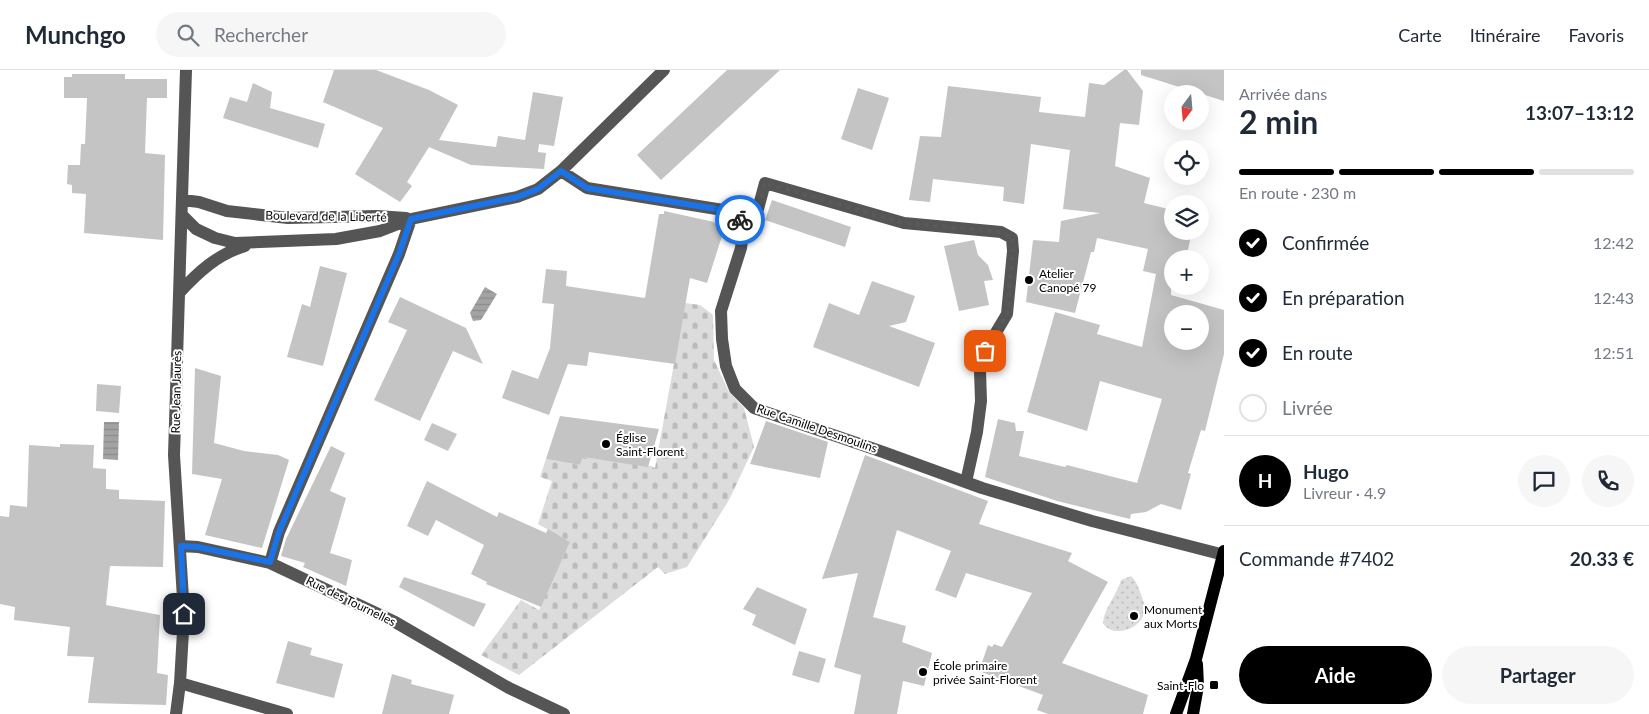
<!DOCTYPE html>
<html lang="fr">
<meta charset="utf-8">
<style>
body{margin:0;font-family:Lato,sans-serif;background:#f6f6f7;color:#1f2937;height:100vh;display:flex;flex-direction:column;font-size:19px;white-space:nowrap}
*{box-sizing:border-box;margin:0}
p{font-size:16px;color:#747a83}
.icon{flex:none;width:28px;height:28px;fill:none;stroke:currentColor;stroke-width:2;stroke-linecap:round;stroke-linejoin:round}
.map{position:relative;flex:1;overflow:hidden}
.details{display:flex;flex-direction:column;background:#fff;width:425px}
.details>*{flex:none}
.needle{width:32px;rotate:196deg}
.tools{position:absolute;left:1164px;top:15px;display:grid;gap:10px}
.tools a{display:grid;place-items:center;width:45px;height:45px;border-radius:50%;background:#fff;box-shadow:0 5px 20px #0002;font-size:25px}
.pin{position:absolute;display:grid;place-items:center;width:42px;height:42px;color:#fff;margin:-21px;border-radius:10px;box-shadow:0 2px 8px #0006}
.courier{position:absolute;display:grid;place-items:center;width:50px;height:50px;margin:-25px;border:4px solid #1a73e8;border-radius:50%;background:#fff;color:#222;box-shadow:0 1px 6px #0007}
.head em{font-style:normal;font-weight:700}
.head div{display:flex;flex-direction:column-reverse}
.head{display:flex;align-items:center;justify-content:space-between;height:85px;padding:0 15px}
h1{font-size:32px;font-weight:700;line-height:38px}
.bar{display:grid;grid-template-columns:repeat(4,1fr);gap:8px 5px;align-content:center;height:60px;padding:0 15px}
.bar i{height:6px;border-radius:4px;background:#e0e1e3}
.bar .on{background:#000}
.bar p{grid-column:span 4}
.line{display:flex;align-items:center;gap:12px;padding:0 15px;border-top:1px solid #e0e1e3}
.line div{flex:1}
.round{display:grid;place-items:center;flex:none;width:52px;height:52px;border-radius:26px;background:#f6f6f7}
ol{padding:0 15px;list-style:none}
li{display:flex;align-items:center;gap:15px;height:55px}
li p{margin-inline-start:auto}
li .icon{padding:5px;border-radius:50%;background:#000;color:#fff;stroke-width:4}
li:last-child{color:#747a83}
li i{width:28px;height:28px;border:2px solid #e0e1e3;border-radius:50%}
.button{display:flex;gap:10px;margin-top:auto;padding:10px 15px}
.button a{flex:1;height:58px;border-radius:30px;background:#000;color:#fff;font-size:20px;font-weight:700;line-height:58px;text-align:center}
.button a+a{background:#f6f6f7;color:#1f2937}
header{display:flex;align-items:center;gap:30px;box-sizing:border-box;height:70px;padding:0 25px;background:#fff;border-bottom:1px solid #e0e1e3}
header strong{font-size:24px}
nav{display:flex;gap:28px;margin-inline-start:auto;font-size:18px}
.search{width:350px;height:45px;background:#f6f6f7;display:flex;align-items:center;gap:12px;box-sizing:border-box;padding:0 18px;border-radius:28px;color:#747a83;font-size:19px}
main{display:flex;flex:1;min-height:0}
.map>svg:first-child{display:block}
.grass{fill:url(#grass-dots)}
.cemetery{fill:url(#cemetery-stones)}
.water{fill:url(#water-rules)}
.building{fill:#c4c4c4;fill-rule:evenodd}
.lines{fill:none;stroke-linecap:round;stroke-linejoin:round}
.minor{stroke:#555;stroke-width:12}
.major{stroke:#000;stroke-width:12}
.done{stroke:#595959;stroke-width:5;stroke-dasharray:0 9}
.route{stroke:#1a73e8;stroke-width:6}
.poi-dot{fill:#000;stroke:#fff;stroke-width:2}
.labels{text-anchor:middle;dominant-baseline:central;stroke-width:4;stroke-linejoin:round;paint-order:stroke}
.street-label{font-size:12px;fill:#000;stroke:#fff}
.poi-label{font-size:12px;fill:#000;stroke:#fff;text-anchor:start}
</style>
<header>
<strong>Munchgo</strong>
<div class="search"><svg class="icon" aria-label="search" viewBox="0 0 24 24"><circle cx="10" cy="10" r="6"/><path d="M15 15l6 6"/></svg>Rechercher</div>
<nav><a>Carte</a><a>Itinéraire</a><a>Favoris</a></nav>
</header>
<main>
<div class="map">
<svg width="1224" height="644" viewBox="0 0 1224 644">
<defs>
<pattern id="grass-dots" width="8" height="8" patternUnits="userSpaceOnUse" patternTransform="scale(1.25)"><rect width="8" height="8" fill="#dcdcdc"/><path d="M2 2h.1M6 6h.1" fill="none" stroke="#bbb" stroke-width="1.8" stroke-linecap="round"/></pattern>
<pattern id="cemetery-stones" width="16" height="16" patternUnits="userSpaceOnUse" patternTransform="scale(1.25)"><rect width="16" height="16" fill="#dcdcdc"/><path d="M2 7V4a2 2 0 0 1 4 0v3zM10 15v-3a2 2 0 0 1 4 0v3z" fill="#bbb"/></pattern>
<pattern id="water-rules" width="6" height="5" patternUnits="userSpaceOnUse" patternTransform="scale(1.25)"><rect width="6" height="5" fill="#a3a3a3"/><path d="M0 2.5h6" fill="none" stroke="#8b8b8b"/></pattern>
</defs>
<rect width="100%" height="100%" fill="#fff"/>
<path class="grass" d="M 1131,506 C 1137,512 1138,517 1141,524 C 1143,530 1146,537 1144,543 C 1141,559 1112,569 1103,553 C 1104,538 1117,525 1121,510 Z"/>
<path class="cemetery" d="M 685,233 L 700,235 L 713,245 L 714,290 L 729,322 L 744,338 L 754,377 L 729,430 L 687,497 L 665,504 L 658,497 L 519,605 L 481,585 L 521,530 L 539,540 L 570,472 L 538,454 L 552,411 L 540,407 L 546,389 L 580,395 L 583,387 L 651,396 L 655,398 Z"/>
<path class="water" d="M 485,217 L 497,224 L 481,250 L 473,251 L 470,243 Z
M 104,352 L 119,352 L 118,390 L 103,389 Z"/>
<path class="building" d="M 334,0 L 376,0 L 429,20 L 458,35 L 439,70 L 496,77 L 498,66 L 525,70 L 533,22 L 563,27 L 554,76 L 539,74 L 538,82 L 546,83 L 544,99 L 471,95 L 429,77 L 407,112 L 412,116 L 400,132 L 355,104 L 383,58 L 323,32 Z
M 727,0 L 780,0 L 661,110 L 637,85 Z
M 1124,0 L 1127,0 L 1143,21 L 1139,55 L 1120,53 L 1115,96 L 1150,108 L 1144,133 L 1172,140 L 1172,161 L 1192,161 L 1186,189 L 1172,189 L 1171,225 L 1224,240 L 1224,284 L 1205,361 L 1201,360 L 1188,403 L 1191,404 L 1181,440 L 1161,434 L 1146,442 L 1131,444 L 1130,449 L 1057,431 L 985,407 L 998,349 L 1015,353 L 1016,361 L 1024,361 L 1019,386 L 1065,397 L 1067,395 L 1137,413 L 1162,329 L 1100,311 L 1087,361 L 1027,342 L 1055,242 L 1100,255 L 1097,264 L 1142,277 L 1156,204 L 1143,201 L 1148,179 L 1097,168 L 1094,182 L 1091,182 L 1075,243 L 1026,232 L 1033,170 L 1059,172 L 1061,151 L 1100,143 L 1063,139 L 1070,80 L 1031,74 L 1024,134 L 1003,131 L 1004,117 L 933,109 L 930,132 L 909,130 L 920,66 L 941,67 L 948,16 L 1041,27 L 1039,42 L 1085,47 L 1089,13 L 1104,15 ZM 1172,244 L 1200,244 L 1200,271 L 1172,271 Z
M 1141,0 L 1224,0 L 1224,31 L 1141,5 Z
M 72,4 L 125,4 L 125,9 L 167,9 L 167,28 L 147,28 L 145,83 L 165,85 L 163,170 L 84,163 L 86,124 L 72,123 L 72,115 L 67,114 L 68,95 L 80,95 L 81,74 L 85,74 L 87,28 L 64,28 L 64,7 L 72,7 Z
M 253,13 L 272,22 L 270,38 L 325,54 L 318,78 L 223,48 L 230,27 L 247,32 Z
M 858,18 L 889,28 L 872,80 L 841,69 Z
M 772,130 L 851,157 L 845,177 L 765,150 Z
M 664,141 L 714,152 L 723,163 L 707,213 L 690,208 L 675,294 L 589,282 L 587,296 L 568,294 L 549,345 L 502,328 L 512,300 L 538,309 L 550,278 L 554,234 L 542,233 L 546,199 L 567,201 L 566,216 L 645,228 L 659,144 L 664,144 Z
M 974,170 L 978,185 L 988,195 L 993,210 L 984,211 L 989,235 L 959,241 L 944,176 Z
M 320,196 L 347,203 L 323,296 L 287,287 L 302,234 L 310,237 Z
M 872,211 L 915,226 L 906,252 L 889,256 L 935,273 L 919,317 L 813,277 L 829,233 L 859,245 Z
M 400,227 L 466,258 L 483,294 L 453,281 L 420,351 L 374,330 L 407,260 L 388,252 Z
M 195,298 L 221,306 L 214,373 L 244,381 L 278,385 L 289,390 L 262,478 L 205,465 L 222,409 L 192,404 Z
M 97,314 L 121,316 L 119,343 L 96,341 Z
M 560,346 L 659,359 L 648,397 L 583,387 L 580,395 L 546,389 Z
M 766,351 L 828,372 L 820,408 L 750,394 Z
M 432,353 L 457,364 L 448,381 L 424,370 Z
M 60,374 L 94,375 L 93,398 L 106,399 L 106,419 L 119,420 L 119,429 L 165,431 L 163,497 L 110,496 L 106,535 L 160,545 L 157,603 L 168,605 L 166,635 L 88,633 L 94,587 L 67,586 L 70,557 L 14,550 L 15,537 L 0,534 L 0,446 L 9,447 L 10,435 L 27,437 L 29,375 L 60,377 Z
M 331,376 L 345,383 L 330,421 L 346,428 L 330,483 L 352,490 L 346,516 L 303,497 L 305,493 L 281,486 L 286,469 Z
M 865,385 L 988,431 L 979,454 L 1072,483 L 1068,491 L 1108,512 L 1062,593 L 1148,625 L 1143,644 L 1048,644 L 1037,640 L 1043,625 L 979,601 L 988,575 L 992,577 L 994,574 L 1002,577 L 1032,523 L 966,503 L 956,528 L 935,520 L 951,481 L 897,460 L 873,547 L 906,556 L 902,572 L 932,583 L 924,616 L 903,611 L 897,644 L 854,644 L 861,605 L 834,597 L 858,503 L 822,509 Z
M 427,411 L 497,447 L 499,442 L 546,463 L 548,459 L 570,472 L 541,537 L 486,514 L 487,512 L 471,504 L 484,475 L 436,450 L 428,466 L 407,456 Z
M 404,507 L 486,534 L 474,557 L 399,517 Z
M 757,517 L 807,539 L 795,575 L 752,555 L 756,545 L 743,539 Z
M 288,571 L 312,578 L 310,585 L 343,594 L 334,628 L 276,613 Z
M 799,581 L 826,589 L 819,613 L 792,605 Z
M 392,604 L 412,610 L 411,614 L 454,625 L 449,644 L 382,644 Z"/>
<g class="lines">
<path class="minor" d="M 561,101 L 587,118 L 723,140 L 740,150 L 743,163 L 741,178 L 721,241 L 722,269 L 726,296 L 735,319 L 754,338 L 883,382 L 982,418 L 1092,451 L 1224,485
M 183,130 L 199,132 L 227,141 L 288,148 L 377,146 L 406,148
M 182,145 L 196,159 L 215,168 L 235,173 L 336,169 L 380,161 L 411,149 L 517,127 L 538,119 L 561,101 L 664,0
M 740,150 L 758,139 L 765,113 L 904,153 L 1001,162 L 1012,168 L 1013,181 L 1007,244 L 985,281 L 980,301 L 981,331 L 977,362 L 966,412
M 179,223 C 198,202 218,184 245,176
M 181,476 L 198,477 L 270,493 L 395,552 L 509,618 L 564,644
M 270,493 L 279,462 L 399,184 L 411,149
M 180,613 L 287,644
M 176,644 L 180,613 L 184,544 L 174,385 L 186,0"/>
<path class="major" d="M 1176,644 L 1196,589 L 1224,481
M 1193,644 L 1198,616 L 1197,594"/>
</g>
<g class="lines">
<path class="done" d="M 740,150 L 758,140 L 765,113 L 904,153 L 1001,162 L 1012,168 L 1013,181 L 1007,244 L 985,281"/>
<path class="route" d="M 184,544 L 181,476 L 198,477 L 270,492 L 279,462 L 399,184 L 411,149 L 517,127 L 538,119 L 561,101 L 587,118 L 723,140 L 740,150"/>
</g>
<g class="poi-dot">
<circle cx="1029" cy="210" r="5"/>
<circle cx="606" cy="374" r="5"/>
<circle cx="1134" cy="546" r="5"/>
<circle cx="923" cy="602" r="5"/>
<rect x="1209" y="610" width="10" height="10" rx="2.5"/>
</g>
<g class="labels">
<g class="street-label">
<text transform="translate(326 146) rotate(1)">Boulevard de la Liberté</text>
<text transform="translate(176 322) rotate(-89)">Rue Jean Jaurès</text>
<text transform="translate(817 358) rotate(19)">Rue Camille Desmoulins</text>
<text transform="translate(351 531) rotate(26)">Rue des Tournelles</text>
</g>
<g class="poi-label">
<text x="1039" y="203">Atelier<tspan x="1039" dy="14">Canopé 79</tspan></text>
<text x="616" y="367">Église<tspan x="616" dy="14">Saint-Florent</tspan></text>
<text x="1144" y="539">Monument<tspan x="1144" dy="14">aux Morts</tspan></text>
<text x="933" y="595">École primaire<tspan x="933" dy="14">privée Saint-Florent</tspan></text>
<text x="1204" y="615" text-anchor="end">Saint-Flo</text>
</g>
</g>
</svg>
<div class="tools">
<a><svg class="needle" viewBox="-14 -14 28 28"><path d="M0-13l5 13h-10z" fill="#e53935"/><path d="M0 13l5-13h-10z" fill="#747a83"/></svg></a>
<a><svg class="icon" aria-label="locate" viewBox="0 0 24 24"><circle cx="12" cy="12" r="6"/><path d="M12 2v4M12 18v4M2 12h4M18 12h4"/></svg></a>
<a><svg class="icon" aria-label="layers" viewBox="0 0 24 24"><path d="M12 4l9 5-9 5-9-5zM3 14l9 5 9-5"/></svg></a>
<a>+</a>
<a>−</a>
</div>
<div class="pin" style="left:985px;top:281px;background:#ea580c"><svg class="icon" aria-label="bag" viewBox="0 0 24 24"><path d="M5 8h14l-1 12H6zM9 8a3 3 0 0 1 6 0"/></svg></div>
<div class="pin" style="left:184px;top:544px;background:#1f2937"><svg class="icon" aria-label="home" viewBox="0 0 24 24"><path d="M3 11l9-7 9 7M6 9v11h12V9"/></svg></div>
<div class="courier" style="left:740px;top:150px"><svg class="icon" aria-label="bike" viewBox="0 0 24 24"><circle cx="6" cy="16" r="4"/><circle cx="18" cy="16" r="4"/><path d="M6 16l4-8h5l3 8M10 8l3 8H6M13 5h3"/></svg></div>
</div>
<section class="details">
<div class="head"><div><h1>2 min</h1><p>Arrivée dans</p></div><em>13:07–13:12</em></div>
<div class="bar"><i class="on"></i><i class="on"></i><i class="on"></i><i></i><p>En route · 230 m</p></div>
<ol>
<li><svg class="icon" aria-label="check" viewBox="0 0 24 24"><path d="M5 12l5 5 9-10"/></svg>Confirmée<p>12:42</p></li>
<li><svg class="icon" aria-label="check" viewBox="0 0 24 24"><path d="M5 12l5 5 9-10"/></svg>En préparation<p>12:43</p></li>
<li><svg class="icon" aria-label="check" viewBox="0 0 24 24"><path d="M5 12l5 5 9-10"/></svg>En route<p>12:51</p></li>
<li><i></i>Livrée</li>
</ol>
<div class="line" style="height:90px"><b class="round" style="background:#000;color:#fff">H</b><div><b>Hugo</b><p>Livreur · 4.9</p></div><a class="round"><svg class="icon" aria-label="chat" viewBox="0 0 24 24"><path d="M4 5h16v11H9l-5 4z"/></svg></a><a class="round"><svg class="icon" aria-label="phone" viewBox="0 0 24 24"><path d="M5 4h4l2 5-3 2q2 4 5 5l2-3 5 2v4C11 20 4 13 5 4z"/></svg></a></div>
<div class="line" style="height:65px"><div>Commande #7402</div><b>20.33 €</b></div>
<div class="button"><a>Aide</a><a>Partager</a></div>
</section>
</main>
